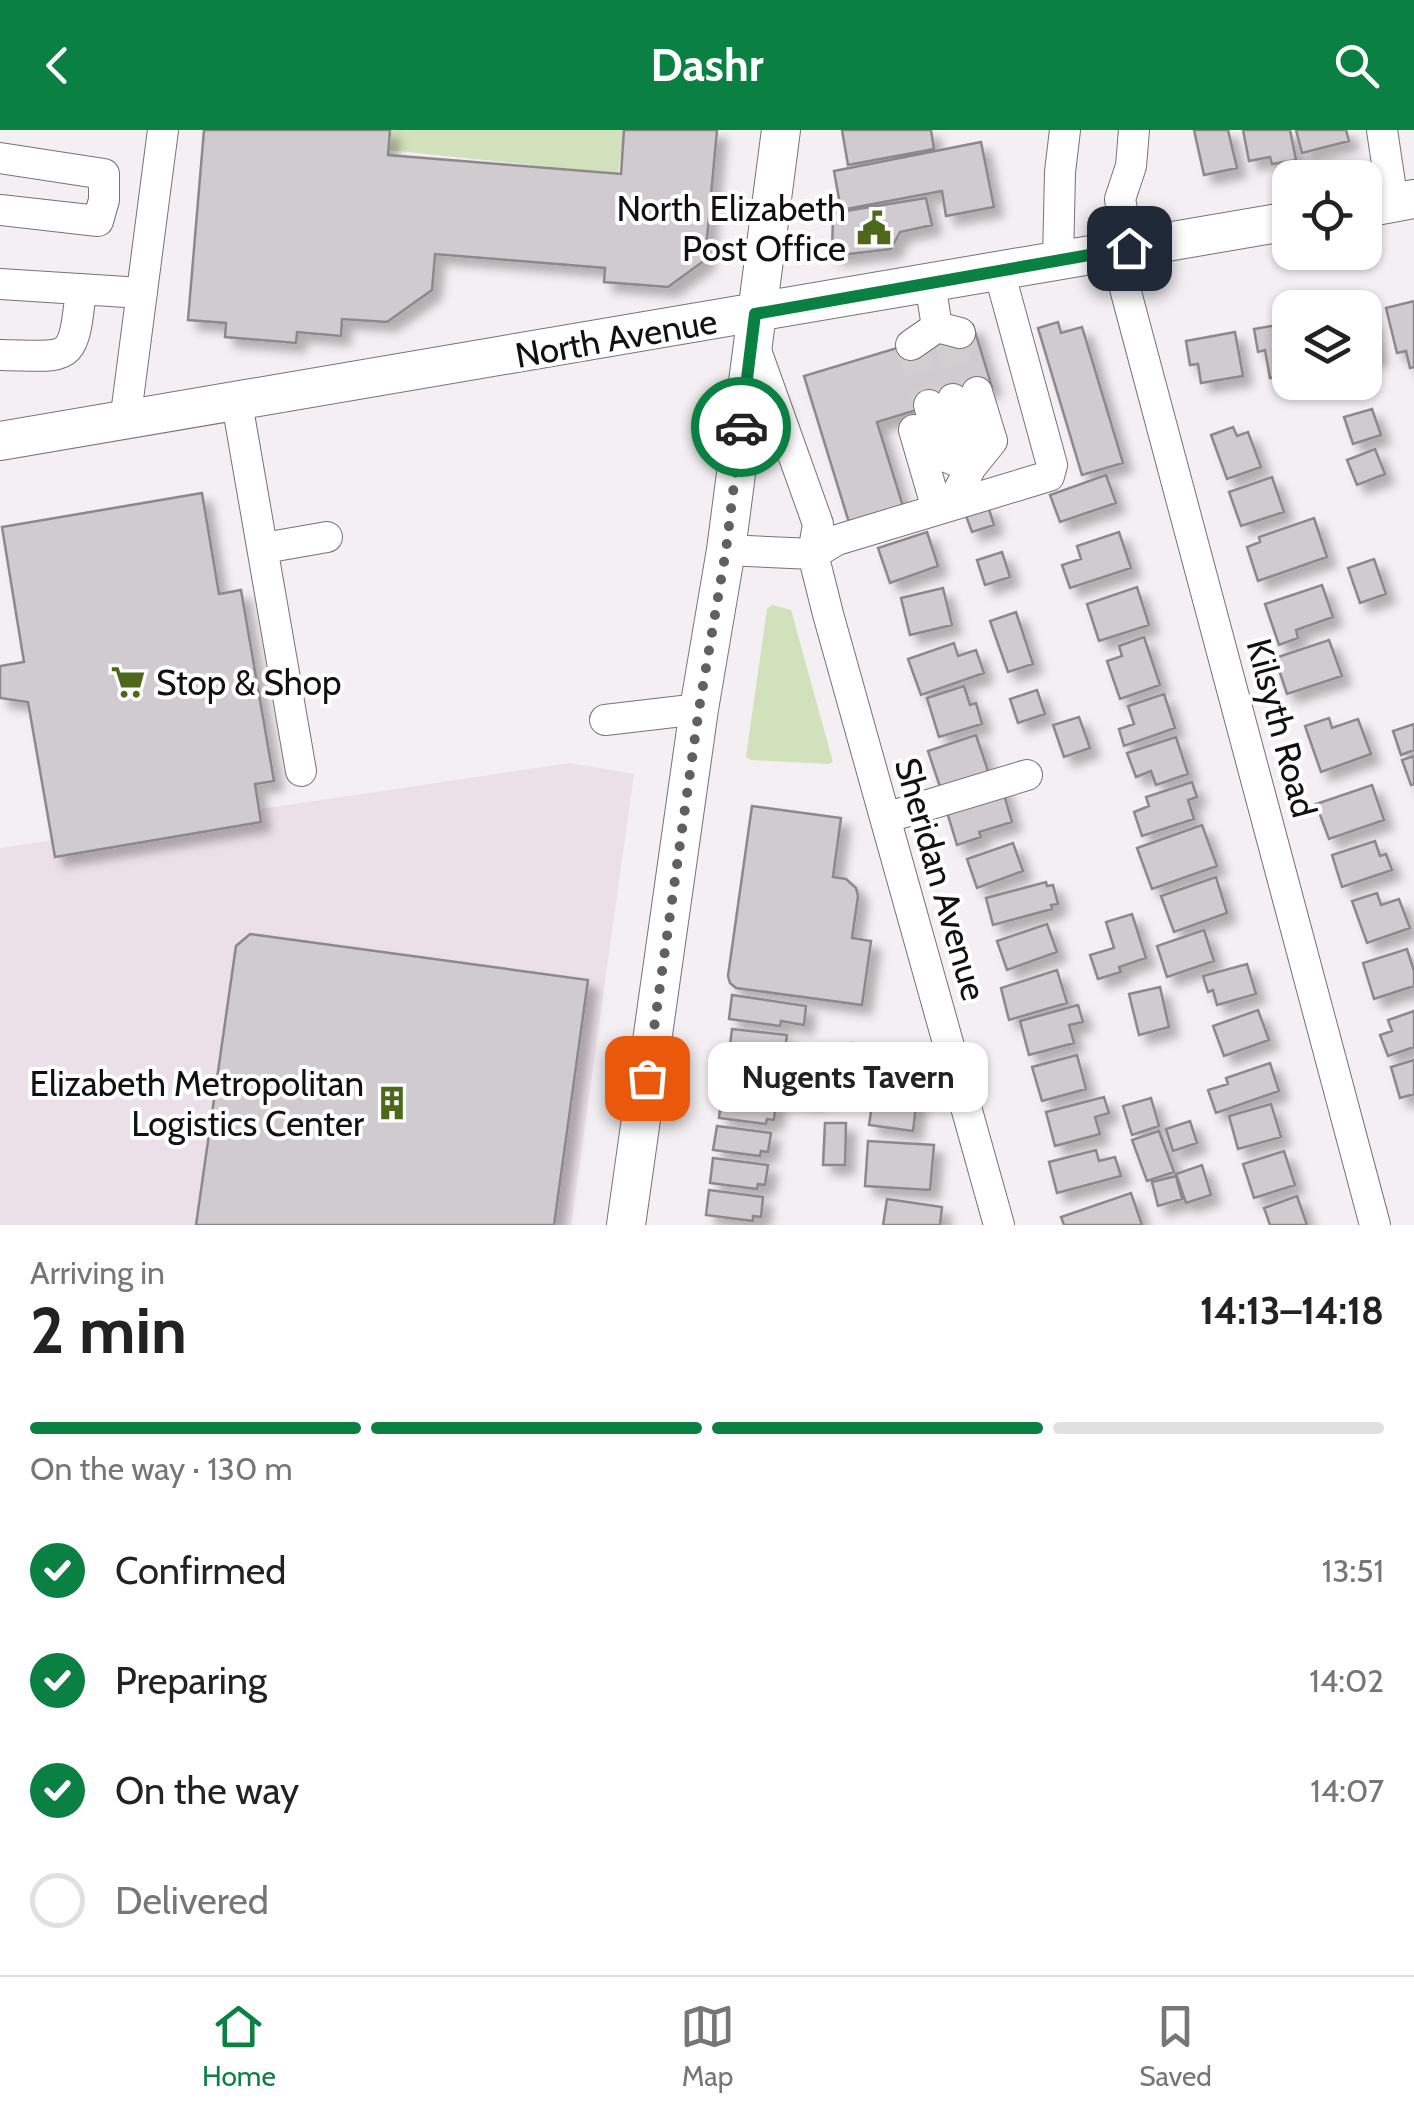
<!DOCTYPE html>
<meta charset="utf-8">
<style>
body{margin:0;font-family:Cabin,sans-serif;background:#f2f2f2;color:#222;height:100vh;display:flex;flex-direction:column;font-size:38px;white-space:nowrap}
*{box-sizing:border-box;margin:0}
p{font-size:32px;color:#767676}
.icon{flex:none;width:55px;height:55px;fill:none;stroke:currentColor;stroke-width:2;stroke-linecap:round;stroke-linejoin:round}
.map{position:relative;height:1095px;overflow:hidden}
.side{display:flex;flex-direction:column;background:#fff;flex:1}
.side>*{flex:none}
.buttons{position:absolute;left:1272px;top:30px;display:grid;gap:20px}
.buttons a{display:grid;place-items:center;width:110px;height:110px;border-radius:20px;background:#fff;box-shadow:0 2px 8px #0004;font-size:50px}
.pin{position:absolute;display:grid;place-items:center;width:85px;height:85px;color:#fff;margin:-42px;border-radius:20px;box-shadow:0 5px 15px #0006}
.courier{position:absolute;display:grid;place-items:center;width:100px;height:100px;margin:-50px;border:8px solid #0b8043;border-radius:50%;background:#fff;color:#222;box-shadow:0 2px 12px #0007}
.bubble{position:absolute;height:70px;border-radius:20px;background:#fff;box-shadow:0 2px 8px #0004;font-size:32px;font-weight:700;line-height:70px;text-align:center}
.summary em{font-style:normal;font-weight:700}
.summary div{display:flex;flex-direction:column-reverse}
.summary{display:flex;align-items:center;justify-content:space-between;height:170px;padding:0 30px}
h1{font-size:65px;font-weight:700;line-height:75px}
.bar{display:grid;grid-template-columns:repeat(4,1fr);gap:15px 10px;align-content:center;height:120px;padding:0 30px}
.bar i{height:12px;border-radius:8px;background:#e0e0e0}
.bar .current{background:#0b8043}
.bar p{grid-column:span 4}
ol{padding:0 30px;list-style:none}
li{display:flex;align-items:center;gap:30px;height:110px}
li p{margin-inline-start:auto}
li .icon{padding:10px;border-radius:50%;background:#0b8043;color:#fff;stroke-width:4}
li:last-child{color:#767676}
li i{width:55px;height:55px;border:5px solid #e0e0e0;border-radius:50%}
header{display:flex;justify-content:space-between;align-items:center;height:130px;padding:0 30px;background:#0b8043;color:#fff;font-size:45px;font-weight:700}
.menu{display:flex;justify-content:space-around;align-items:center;height:140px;border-top:2px solid #e0e0e0;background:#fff;font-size:28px;color:#767676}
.menu a{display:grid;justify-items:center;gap:5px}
.menu .current{color:#0b8043}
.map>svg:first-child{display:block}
.built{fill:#ebe0e8}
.green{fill:#d0e1bb}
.building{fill:#cfcbce;stroke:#8c888b;stroke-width:2.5;filter:url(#shadow)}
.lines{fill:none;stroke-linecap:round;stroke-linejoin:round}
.minor-tunnel{stroke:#d1ced0;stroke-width:30;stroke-dasharray:30 15;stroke-linecap:butt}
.minor-casing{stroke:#767275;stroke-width:32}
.major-casing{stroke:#767275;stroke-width:40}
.minor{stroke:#fff;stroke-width:30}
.major{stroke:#fff;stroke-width:38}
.done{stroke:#615f60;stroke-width:10;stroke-dasharray:0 18}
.route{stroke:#0b8043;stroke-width:12}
.labels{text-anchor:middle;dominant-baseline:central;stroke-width:8;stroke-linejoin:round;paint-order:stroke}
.poi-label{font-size:35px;fill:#121112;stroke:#fff;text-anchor:end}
.street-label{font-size:35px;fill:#121112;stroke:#fff}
</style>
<header><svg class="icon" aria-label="back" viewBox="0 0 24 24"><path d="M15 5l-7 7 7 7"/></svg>Dashr<svg class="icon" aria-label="search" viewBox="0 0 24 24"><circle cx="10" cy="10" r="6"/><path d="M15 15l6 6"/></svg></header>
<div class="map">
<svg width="1414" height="1095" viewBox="0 0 1414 1095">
<defs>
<filter id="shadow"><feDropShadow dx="9" dy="9" stdDeviation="5" flood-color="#0004"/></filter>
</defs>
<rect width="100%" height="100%" fill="#f3eff2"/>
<path class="built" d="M 570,633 L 634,644 L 571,1095 L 0,1095 L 0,718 Z"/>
<path class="green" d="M 391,0 L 624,0 L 618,44 L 389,20 Z
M 772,475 L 791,480 L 833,632 L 828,634 L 751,630 L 746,627 L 767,479 Z"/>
<path class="building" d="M 204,0 L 390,0 L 388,25 L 621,44 L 624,0 L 717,0 L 705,130 L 668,157 L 604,152 L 605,138 L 435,124 L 432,160 L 387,192 L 342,189 L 341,206 L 297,202 L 296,213 L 225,207 L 226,193 L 188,190 Z
M 842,0 L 931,0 L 934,19 L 848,35 Z
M 1194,0 L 1228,0 L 1237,38 L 1204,45 Z
M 1243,0 L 1290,0 L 1296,30 L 1272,34 L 1270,27 L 1249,31 Z
M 1296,0 L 1346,0 L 1349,11 L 1302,23 Z
M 981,12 L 994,77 L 946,86 L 942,61 L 841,80 L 834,41 Z
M 926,68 L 932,95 L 900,102 L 891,119 L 832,126 L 833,83 Z
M 1414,171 L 1414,237 L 1410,238 L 1406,221 L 1397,223 L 1386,178 Z
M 1372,190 L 1378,227 L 1365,229 L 1365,191 Z
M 1058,192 L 1061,203 L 1082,197 L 1123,333 L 1082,345 L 1038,198 Z
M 1284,194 L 1285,201 L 1290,200 L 1290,245 L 1270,248 L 1265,220 L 1258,222 L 1254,199 Z
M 973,195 L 992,257 L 877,292 L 905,383 L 851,399 L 804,246 Z
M 1235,202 L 1243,246 L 1201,253 L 1198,234 L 1190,235 L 1186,211 Z
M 1372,279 L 1381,305 L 1353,314 L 1344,287 Z
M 1233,297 L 1237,306 L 1248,302 L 1261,337 L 1227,349 L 1211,305 Z
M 1375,319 L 1385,344 L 1357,355 L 1347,330 Z
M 1106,345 L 1116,373 L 1060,392 L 1050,365 Z
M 1272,347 L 1284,382 L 1241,396 L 1229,362 Z
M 202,363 L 219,464 L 241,460 L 274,651 L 255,654 L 261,692 L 55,727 L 28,572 L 0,568 L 0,536 L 24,532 L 2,397 Z
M 988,376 L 994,395 L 972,402 L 965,383 Z
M 1314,388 L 1327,427 L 1258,451 L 1247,417 L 1260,412 L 1259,407 Z
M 927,402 L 938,436 L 890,453 L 878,418 Z
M 1119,402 L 1131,438 L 1070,458 L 1062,435 L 1081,429 L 1077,416 Z
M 1002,422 L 1010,447 L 985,455 L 977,430 Z
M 1374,429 L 1386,464 L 1360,473 L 1348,438 Z
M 1322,455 L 1333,487 L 1296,500 L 1298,508 L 1279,515 L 1265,474 Z
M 1137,457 L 1149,495 L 1099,511 L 1087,474 Z
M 943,458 L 952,495 L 910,505 L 901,468 Z
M 1016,482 L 1033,534 L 1008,542 L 990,491 Z
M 1144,507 L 1160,555 L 1120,569 L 1107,531 L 1122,526 L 1119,516 Z
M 1329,510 L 1342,546 L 1287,564 L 1275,528 Z
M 954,513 L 958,526 L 976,520 L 984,543 L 921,565 L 908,529 Z
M 964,556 L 970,575 L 976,573 L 982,594 L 939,607 L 927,568 Z
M 1037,560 L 1045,584 L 1018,593 L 1010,569 Z
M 1164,564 L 1175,598 L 1124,616 L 1119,599 L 1134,594 L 1128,576 Z
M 1079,587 L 1090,618 L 1064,627 L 1053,595 Z
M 1329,588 L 1332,598 L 1358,589 L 1371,624 L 1321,642 L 1305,596 Z
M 1414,594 L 1414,620 L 1401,625 L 1393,601 Z
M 976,605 L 992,653 L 944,669 L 928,621 Z
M 1176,607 L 1188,644 L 1156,655 L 1151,641 L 1136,647 L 1127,623 Z
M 1414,626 L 1414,654 L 1411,655 L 1402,630 Z
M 1192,652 L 1197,667 L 1188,670 L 1194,689 L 1142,706 L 1134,682 L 1149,676 L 1146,667 Z
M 1001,654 L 1012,692 L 979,702 L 981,707 L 957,715 L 944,672 Z
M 1372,655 L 1384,690 L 1329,709 L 1316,674 Z
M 752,676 L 841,688 L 833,747 L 846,749 L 856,758 L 858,766 L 852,808 L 871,811 L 862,875 L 736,858 L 730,853 L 728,846 Z
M 1202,695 L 1217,736 L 1152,759 L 1137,718 Z
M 1375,711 L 1380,726 L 1386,724 L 1392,740 L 1342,757 L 1332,725 Z
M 1013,713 L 1023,741 L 977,758 L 967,729 Z
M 1216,747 L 1227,783 L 1174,802 L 1161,766 Z
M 1046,752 L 1047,756 L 1053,755 L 1058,774 L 1051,775 L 1052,779 L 993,795 L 986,768 Z
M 1377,763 L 1381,775 L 1399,769 L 1410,798 L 1367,813 L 1352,771 Z
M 1132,784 L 1146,828 L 1119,837 L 1121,842 L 1098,849 L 1090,825 L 1114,818 L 1106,792 Z
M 1047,794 L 1057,822 L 1007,840 L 997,811 Z
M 1204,800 L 1214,831 L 1167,847 L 1157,816 Z
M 250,804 L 588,850 L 554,1095 L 196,1095 L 236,816 Z
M 1407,819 L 1414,841 L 1414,856 L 1374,869 L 1363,833 Z
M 1247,834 L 1256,864 L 1217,875 L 1213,860 L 1208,862 L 1203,846 Z
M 1057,840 L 1067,873 L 1009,890 L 1001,858 Z
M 1160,857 L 1169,897 L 1139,905 L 1129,864 Z
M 732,865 L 806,876 L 804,895 L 781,891 L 780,896 L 729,889 Z
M 1078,875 L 1083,892 L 1069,895 L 1074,913 L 1029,925 L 1020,891 Z
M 1258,880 L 1269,910 L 1224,926 L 1213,896 Z
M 1414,881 L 1414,917 L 1388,926 L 1380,905 L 1392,901 L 1388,890 Z
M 732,899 L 787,905 L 784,925 L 777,924 L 776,929 L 729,923 Z
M 853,913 L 902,919 L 898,952 L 849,947 Z
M 1077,925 L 1086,959 L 1042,971 L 1032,937 Z
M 716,929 L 820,943 L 816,970 L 712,956 Z
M 1414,930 L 1414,964 L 1400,968 L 1391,937 Z
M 1270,933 L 1279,961 L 1216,983 L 1208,960 L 1228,954 L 1226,948 Z
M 874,961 L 917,967 L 913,1001 L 869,995 Z
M 722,964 L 776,970 L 774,990 L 767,989 L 766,994 L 719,988 Z
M 1104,967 L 1109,983 L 1095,987 L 1100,1004 L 1055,1016 L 1046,982 Z
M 1151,968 L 1159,996 L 1132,1005 L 1123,976 Z
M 1271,974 L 1281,1007 L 1238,1019 L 1229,986 Z
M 1190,991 L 1197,1013 L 1173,1021 L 1166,999 Z
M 825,993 L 846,993 L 845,1035 L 823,1035 Z
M 717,996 L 771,1003 L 768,1022 L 761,1021 L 760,1026 L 713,1020 Z
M 1159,1001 L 1174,1042 L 1147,1051 L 1132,1010 Z
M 868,1011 L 934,1015 L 930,1060 L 865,1056 Z
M 1096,1020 L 1099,1031 L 1115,1027 L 1121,1046 L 1057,1063 L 1049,1032 Z
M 1284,1021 L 1295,1055 L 1254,1068 L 1243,1034 Z
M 713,1028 L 768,1035 L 765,1055 L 758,1054 L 757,1059 L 710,1053 Z
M 1202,1035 L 1211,1065 L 1186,1073 L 1176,1044 Z
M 1176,1046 L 1182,1069 L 1158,1076 L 1152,1052 Z
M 709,1060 L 763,1067 L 761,1087 L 753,1086 L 753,1091 L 706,1085 Z
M 1131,1063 L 1142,1095 L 1064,1095 L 1061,1087 Z
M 1297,1066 L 1307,1095 L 1270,1095 L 1264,1078 Z
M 887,1069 L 942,1077 L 940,1095 L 883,1095 Z"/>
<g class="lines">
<path class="minor-tunnel" d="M 948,207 L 966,266
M 911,215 L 929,275"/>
<g class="minor-casing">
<path id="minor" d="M 1382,0 L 1393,73
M 0,28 L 104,44 L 104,70 L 98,91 L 0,80
M 1129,118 L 1120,69 L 1131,36 L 1134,0
M 1115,121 L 1375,1095
M 1058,131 L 1060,42 L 1065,0
M 930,153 L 937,197 L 960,203
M 0,154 L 142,163
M 754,215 L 818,394 L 813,424 L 828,484 L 999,1095
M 911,215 L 937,197
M 0,225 C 72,226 73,235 81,159
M 953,269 L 971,337
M 237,273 L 301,641
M 929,275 L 944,326 L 971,337
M 125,292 L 163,0
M 914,300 L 937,379
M 951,375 L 971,337 L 992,311 L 977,262
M 264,418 L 327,407
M 726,420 L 813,424
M 813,424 L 837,410 L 1049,346 L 1052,335 L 999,141
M 605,590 L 699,579
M 885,688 L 1027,645"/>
</g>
<g class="major-casing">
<path id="major" d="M 1365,78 L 1414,69
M 0,311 L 1290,91
M 626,1095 L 699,579 L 726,420 L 781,0"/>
</g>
<use href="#minor" class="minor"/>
<use href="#major" class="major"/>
</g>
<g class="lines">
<path class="done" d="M 647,948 L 699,579 L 726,420 L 741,297"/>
<path class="route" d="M 741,297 L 755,184 L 1129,118"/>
</g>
<defs>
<g id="civic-bare" transform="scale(2.7)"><path d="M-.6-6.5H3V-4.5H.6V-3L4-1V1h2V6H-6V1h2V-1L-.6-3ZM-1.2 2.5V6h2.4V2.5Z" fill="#4d681a" stroke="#fff" stroke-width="2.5" paint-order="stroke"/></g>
<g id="supermarket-bare" transform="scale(2.7)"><path d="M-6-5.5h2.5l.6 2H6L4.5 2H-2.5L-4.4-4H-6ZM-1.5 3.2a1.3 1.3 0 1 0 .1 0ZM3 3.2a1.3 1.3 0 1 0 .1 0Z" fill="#4d681a" stroke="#fff" stroke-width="2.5" paint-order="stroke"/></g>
<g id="building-bare" transform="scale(2.7)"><path d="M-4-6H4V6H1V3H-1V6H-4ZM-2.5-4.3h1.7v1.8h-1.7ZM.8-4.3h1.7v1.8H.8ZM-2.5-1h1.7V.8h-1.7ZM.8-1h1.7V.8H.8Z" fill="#4d681a" stroke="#fff" stroke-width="2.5" paint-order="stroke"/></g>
</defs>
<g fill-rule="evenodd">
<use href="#civic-bare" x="874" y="98"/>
<use href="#supermarket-bare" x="128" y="552"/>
<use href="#building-bare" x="392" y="973"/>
</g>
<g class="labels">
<g class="poi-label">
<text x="846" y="78">North Elizabeth<tspan x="846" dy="40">Post Office</tspan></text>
<text x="156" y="552" text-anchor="start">Stop &amp; Shop</text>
<text x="364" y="953">Elizabeth Metropolitan<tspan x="364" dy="40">Logistics Center</tspan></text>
</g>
<g class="street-label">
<text transform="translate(616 208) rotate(-10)">North Avenue</text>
<text transform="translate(1282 598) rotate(75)">Kilsyth Road</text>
<text transform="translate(941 749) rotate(74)">Sheridan Avenue</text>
</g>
</g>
</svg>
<div class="buttons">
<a><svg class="icon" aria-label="locate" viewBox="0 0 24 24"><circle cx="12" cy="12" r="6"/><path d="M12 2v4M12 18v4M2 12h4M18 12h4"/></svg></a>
<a><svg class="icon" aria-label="layers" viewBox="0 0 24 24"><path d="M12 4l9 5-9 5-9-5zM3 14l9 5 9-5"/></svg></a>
</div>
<div class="pin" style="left:647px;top:948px;background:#ea580c"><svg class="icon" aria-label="bag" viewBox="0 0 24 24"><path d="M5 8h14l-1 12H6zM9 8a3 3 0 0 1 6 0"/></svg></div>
<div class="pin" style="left:1129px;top:118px;background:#1f2937"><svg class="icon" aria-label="home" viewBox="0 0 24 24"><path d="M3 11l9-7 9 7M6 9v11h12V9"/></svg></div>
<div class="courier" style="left:741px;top:297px"><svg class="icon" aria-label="car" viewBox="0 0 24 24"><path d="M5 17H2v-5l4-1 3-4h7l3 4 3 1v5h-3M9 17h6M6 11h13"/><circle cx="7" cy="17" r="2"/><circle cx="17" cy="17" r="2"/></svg></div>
<div class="bubble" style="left:708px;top:912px;width:280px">Nugents Tavern</div>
</div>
<section class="side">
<div class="summary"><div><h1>2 min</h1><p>Arriving in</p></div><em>14:13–14:18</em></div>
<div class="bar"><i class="current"></i><i class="current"></i><i class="current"></i><i></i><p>On the way · 130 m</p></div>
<ol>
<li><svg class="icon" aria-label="check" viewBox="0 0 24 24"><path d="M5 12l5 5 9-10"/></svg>Confirmed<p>13:51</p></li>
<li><svg class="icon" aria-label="check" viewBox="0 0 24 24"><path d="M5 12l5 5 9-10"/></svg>Preparing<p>14:02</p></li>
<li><svg class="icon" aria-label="check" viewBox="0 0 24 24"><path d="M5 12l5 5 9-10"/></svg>On the way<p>14:07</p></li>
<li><i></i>Delivered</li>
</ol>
</section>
<nav class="menu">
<a class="current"><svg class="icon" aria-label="home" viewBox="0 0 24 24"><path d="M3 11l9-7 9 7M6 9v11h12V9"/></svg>Home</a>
<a><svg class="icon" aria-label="map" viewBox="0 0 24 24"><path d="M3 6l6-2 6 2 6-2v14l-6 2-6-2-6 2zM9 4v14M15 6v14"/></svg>Map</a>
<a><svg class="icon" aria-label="saved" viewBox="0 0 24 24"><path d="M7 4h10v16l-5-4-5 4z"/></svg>Saved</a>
</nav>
